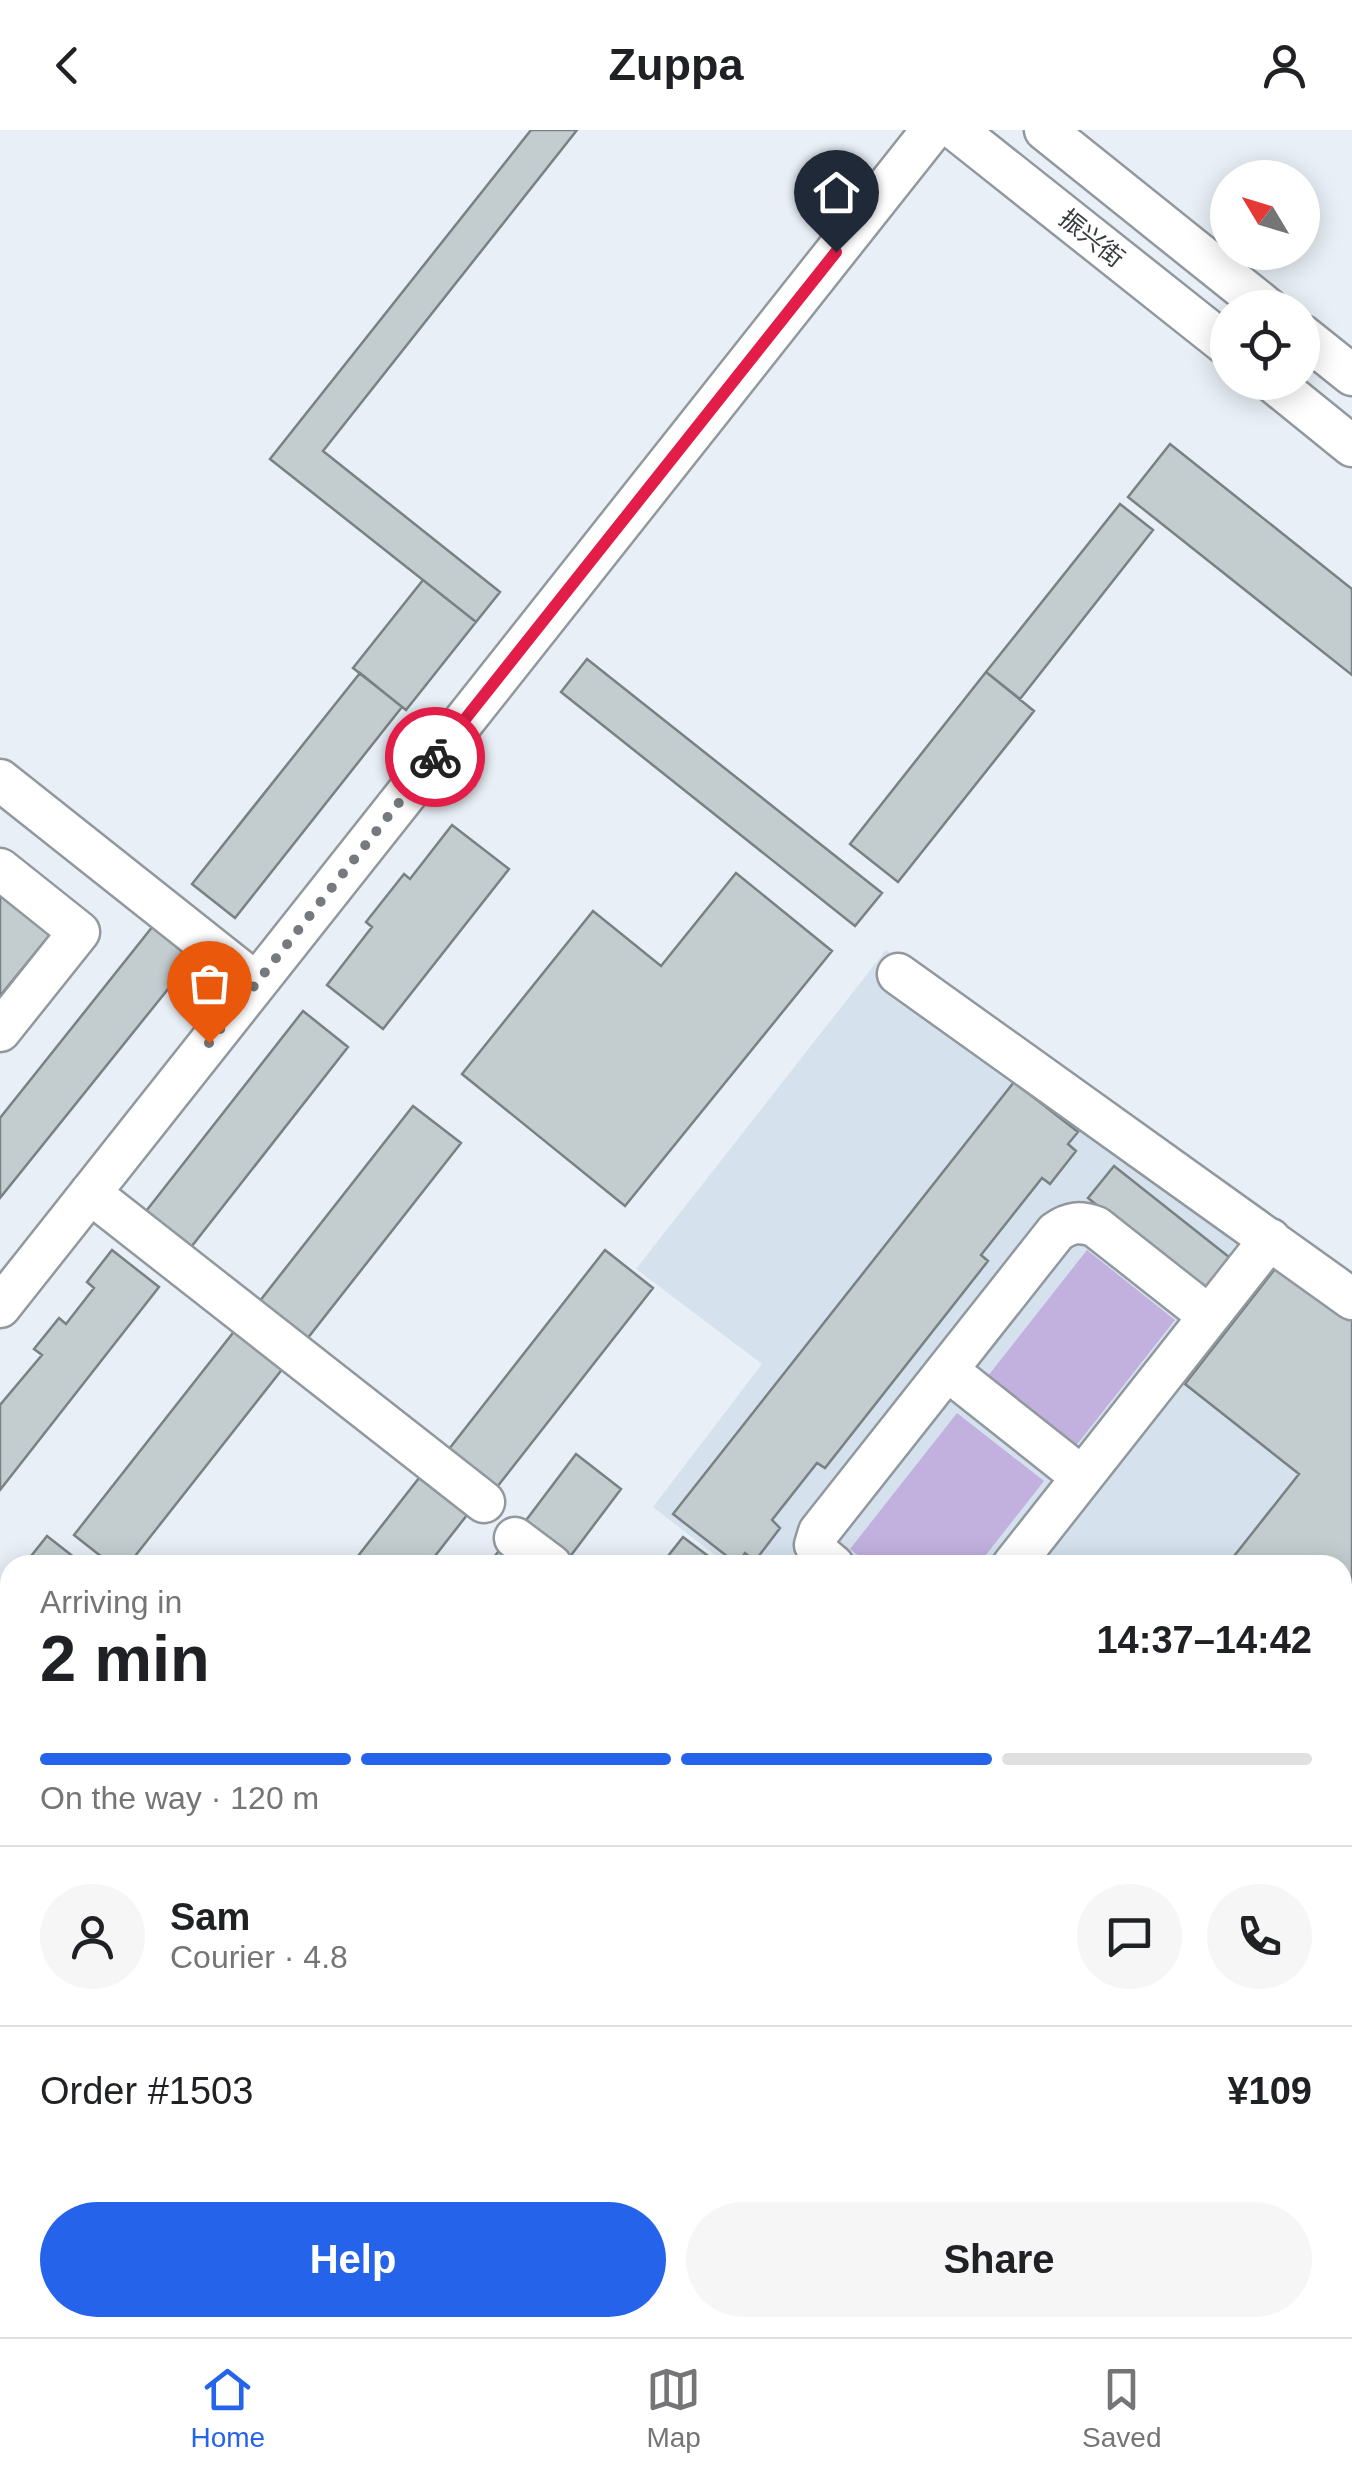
<!DOCTYPE html>
<meta charset="utf-8">
<style>
body{margin:0;font-family:Arial,"Noto Sans SC",sans-serif;background:#f6f6f6;color:#202124;height:100vh;display:flex;flex-direction:column;font-size:38px;white-space:nowrap}
*{box-sizing:border-box;margin:0}
p{font-size:32px;color:#757577}
.icon{flex:none;width:55px;height:55px;fill:none;stroke:currentColor;stroke-width:2;stroke-linecap:round;stroke-linejoin:round}
.map{position:relative;flex:1;overflow:hidden}
.side{position:absolute;left:0px;top:1425px;width:1352px;height:782px;display:flex;flex-direction:column;background:#fff;border-radius:30px 30px 0 0;box-shadow:0 5px 25px #0003}
.side>*{flex:none}
.needle{width:65px;rotate:308deg}
.fabs{position:absolute;left:1210px;top:30px;display:grid;gap:20px}
.fabs a{display:grid;place-items:center;width:110px;height:110px;border-radius:50%;background:#fff;box-shadow:0 5px 25px #0003;font-size:50px}
.pin{position:absolute;display:grid;place-items:center;width:85px;height:85px;color:#fff;margin:-102px -42px;border-radius:50% 50% 50% 0;rotate:-45deg;box-shadow:0 0 10px #0007}
.pin .icon{rotate:45deg}
.courier{position:absolute;display:grid;place-items:center;width:100px;height:100px;margin:-50px;border:8px solid #e11d48;border-radius:50%;background:#fff;color:#222;box-shadow:0 2px 12px #0007}
.summary em{font-style:normal;font-weight:700}
.summary div{display:flex;flex-direction:column-reverse}
.summary{display:flex;align-items:center;justify-content:space-between;height:170px;padding:0 40px}
h1{font-size:65px;font-weight:700;line-height:75px}
.bar{display:grid;grid-template-columns:repeat(4,1fr);gap:15px 10px;align-content:center;height:120px;padding:0 40px}
.bar i{height:12px;border-radius:8px;background:#e0e0e0}
.bar .on{background:#2563eb}
.bar p{grid-column:span 4}
.line{display:flex;align-items:center;gap:25px;padding:0 40px;border-top:2px solid #e0e0e0}
.line div{flex:1}
.round{display:grid;place-items:center;flex:none;width:105px;height:105px;border-radius:52px;background:#f6f6f6}
.primary-button{display:flex;gap:20px;margin-top:auto;padding:20px 40px}
.primary-button a{flex:1;height:115px;border-radius:60px;background:#2563eb;color:#fff;font-size:40px;font-weight:700;line-height:115px;text-align:center}
.primary-button a+a{background:#f6f6f6;color:#202124}
header{display:flex;justify-content:space-between;align-items:center;height:130px;padding:0 40px;background:#fff;font-size:45px;font-weight:700}
.tab-bar{display:flex;justify-content:space-around;align-items:center;height:140px;border-top:2px solid #e0e0e0;background:#fff;font-size:28px;color:#757577}
.tab-bar a{display:grid;justify-items:center;gap:5px}
.tab-bar .on{color:#2563eb}
.map>svg:first-child{display:block}
.built{fill:#d5e2ee}
.green{fill:#c2b0df}
.building{fill:#c3cdd0;stroke:#788184;stroke-width:2.5}
.lines{fill:none;stroke-linecap:round;stroke-linejoin:round}
.minor-casing{stroke:#91989e;stroke-width:45}
.minor{stroke:#fff;stroke-width:40}
.done{stroke:#767a7e;stroke-width:10;stroke-dasharray:0 18}
.route{stroke:#e11d48;stroke-width:12}
.labels{text-anchor:middle;dominant-baseline:central;stroke-width:8;stroke-linejoin:round;paint-order:stroke}
.street-label{font-size:25px;fill:#383b3e;stroke:#fff}
</style>
<header><svg class="icon" aria-label="back" viewBox="0 0 24 24"><path d="M15 5l-7 7 7 7"/></svg>Zuppa<svg class="icon" aria-label="person" viewBox="0 0 24 24"><circle cx="12" cy="8" r="4"/><path d="M4 21q1-7 8-7t8 7"/></svg></header>
<div class="map">
<svg width="1352" height="2207" viewBox="0 0 1352 2207">
<rect width="100%" height="100%" fill="#e8eff6"/>
<path class="built" d="M 886,820 L 1352,1151 L 1352,1920 L 1342,1913 L 1342,1435 L 728,1435 L 653,1377 L 762,1234 L 636,1139 Z
M 506,2198 L 889,2198 L 901,2207 L 498,2207 Z"/>
<path class="green" d="M 1087,1120 L 1175,1190 L 1075,1317 L 987,1247 Z
M 957,1283 L 1044,1351 L 978,1435 L 870,1435 L 850,1419 Z"/>
<path class="building" d="M 531,0 L 577,0 L 323,321 L 500,462 L 476,492 L 270,329 Z
M 1170,314 L 1352,459 L 1352,545 L 1128,367 Z
M 1120,374 L 1153,400 L 1020,569 L 986,542 Z
M 423,450 L 476,492 L 406,580 L 353,538 Z
M 587,529 L 882,763 L 855,796 L 561,562 Z
M 986,542 L 1034,581 L 898,752 L 850,714 Z
M 360,543 L 402,577 L 235,788 L 192,754 Z
M 452,695 L 509,739 L 383,899 L 327,855 L 372,797 L 366,792 L 404,744 L 410,749 Z
M 736,743 L 832,821 L 625,1076 L 462,944 L 593,781 L 661,836 Z
M 9,757 L 57,796 L 0,866 L 0,765 Z
M 157,791 L 197,823 L 0,1068 L 0,988 Z
M 303,881 L 348,917 L 188,1121 L 143,1085 Z
M 1014,952 L 1078,1002 L 1068,1014 L 1076,1021 L 1050,1054 L 1042,1048 L 981,1125 L 988,1131 L 825,1338 L 817,1333 L 772,1390 L 780,1398 L 755,1431 L 745,1423 L 737,1434 L 673,1384 Z
M 413,976 L 461,1013 L 307,1209 L 259,1172 Z
M 1114,1036 L 1234,1131 L 1209,1164 L 1088,1068 Z
M 112,1120 L 159,1157 L 0,1360 L 0,1275 L 42,1225 L 34,1219 L 59,1188 L 66,1194 L 94,1158 L 87,1152 Z
M 605,1120 L 653,1158 L 497,1357 L 449,1319 Z
M 1285,1126 L 1352,1180 L 1352,1601 L 1342,1593 L 1342,1435 L 1227,1435 L 1299,1344 L 1185,1254 Z
M 236,1199 L 284,1237 L 128,1435 L 112,1435 L 74,1405 Z
M 576,1324 L 621,1359 L 566,1432 L 521,1397 Z
M 419,1348 L 467,1385 L 428,1435 L 351,1435 Z
M 47,1406 L 84,1435 L 24,1435 Z
M 683,1407 L 720,1435 L 661,1435 Z
M 501,1418 L 523,1435 L 488,1435 Z
M 10,1453 L 10,1546 L 0,1559 L 0,1466 Z
M 10,1777 L 10,1818 L 0,1810 L 0,1790 Z
M 1344,1922 L 1352,1928 L 1352,2007 L 1342,2019 Z
M 10,1993 L 10,2076 L 0,2089 L 0,2006 Z
M 130,2198 L 194,2198 L 187,2207 L 122,2207 Z
M 269,2198 L 334,2198 L 326,2207 L 261,2207 Z
M 539,2198 L 609,2198 L 602,2207 L 541,2207 L 535,2202 Z
M 757,2198 L 801,2198 L 813,2207 L 749,2207 Z
M 978,2198 L 1047,2198 L 1039,2207 L 970,2207 Z
M 1121,2198 L 1215,2198 L 1208,2207 L 1114,2207 Z"/>
<g class="lines">
<g class="minor-casing">
<path id="minor" d="M 956,0 L 1228,216
M 1045,0 L 1267,178
M 1302,205 L 1352,245
M 1273,252 L 1352,316
M 0,650 L 256,853
M 0,739 L 79,802 L 0,901
M 898,844 L 1352,1169
M 90,1063 L 484,1372
M 0,1177 L 932,0
M 947,1240 L 1082,1347
M 515,1408 L 551,1435
M 833,1435 L 821,1425 L 815,1415 L 819,1402 L 1056,1102 C 1070,1092 1080,1091 1096,1097 L 1209,1186
M 1013,1435 L 1270,1109
M 1342,1794 L 1352,1782
M 0,1846 L 10,1853
M 1342,2050 L 1352,2057
M 478,2198 L 490,2207
M 869,2198 L 881,2207
M 665,2207 L 672,2198"/>
</g>
<use href="#minor" class="minor"/>
</g>
<g class="lines">
<path class="done" d="M 209,913 L 435,627"/>
<path class="route" d="M 435,627 L 836,122"/>
</g>
<g class="labels">
<g class="street-label">
<text transform="translate(1092 108) rotate(39)">振兴街</text>
</g>
</g>
</svg>
<div class="fabs">
<a><svg class="needle" viewBox="-14 -14 28 28"><path d="M0-13l5 13h-10z" fill="#e53935"/><path d="M0 13l5-13h-10z" fill="#757577"/></svg></a>
<a><svg class="icon" aria-label="locate" viewBox="0 0 24 24"><circle cx="12" cy="12" r="6"/><path d="M12 2v4M12 18v4M2 12h4M18 12h4"/></svg></a>
</div>
<div class="pin" style="left:209px;top:913px;background:#ea580c"><svg class="icon" aria-label="bag" viewBox="0 0 24 24"><path d="M5 8h14l-1 12H6zM9 8a3 3 0 0 1 6 0"/></svg></div>
<div class="pin" style="left:836px;top:122px;background:#1f2937"><svg class="icon" aria-label="home" viewBox="0 0 24 24"><path d="M3 11l9-7 9 7M6 9v11h12V9"/></svg></div>
<div class="courier" style="left:435px;top:627px"><svg class="icon" aria-label="bike" viewBox="0 0 24 24"><circle cx="6" cy="16" r="4"/><circle cx="18" cy="16" r="4"/><path d="M6 16l4-8h5l3 8M10 8l3 8H6M13 5h3"/></svg></div>
<section class="side">
<div class="summary"><div><h1>2 min</h1><p>Arriving in</p></div><em>14:37–14:42</em></div>
<div class="bar"><i class="on"></i><i class="on"></i><i class="on"></i><i></i><p>On the way · 120 m</p></div>
<div class="line" style="height:180px"><a class="round"><svg class="icon" aria-label="person" viewBox="0 0 24 24"><circle cx="12" cy="8" r="4"/><path d="M4 21q1-7 8-7t8 7"/></svg></a><div><b>Sam</b><p>Courier · 4.8</p></div><a class="round"><svg class="icon" aria-label="chat" viewBox="0 0 24 24"><path d="M4 5h16v11H9l-5 4z"/></svg></a><a class="round"><svg class="icon" aria-label="phone" viewBox="0 0 24 24"><path d="M5 4h4l2 5-3 2q2 4 5 5l2-3 5 2v4C11 20 4 13 5 4z"/></svg></a></div>
<div class="line" style="height:130px"><div>Order #1503</div><b>¥109</b></div>
<div class="primary-button"><a>Help</a><a>Share</a></div>
</section>
</div>
<nav class="tab-bar">
<a class="on"><svg class="icon" aria-label="home" viewBox="0 0 24 24"><path d="M3 11l9-7 9 7M6 9v11h12V9"/></svg>Home</a>
<a><svg class="icon" aria-label="map" viewBox="0 0 24 24"><path d="M3 6l6-2 6 2 6-2v14l-6 2-6-2-6 2zM9 4v14M15 6v14"/></svg>Map</a>
<a><svg class="icon" aria-label="saved" viewBox="0 0 24 24"><path d="M7 4h10v16l-5-4-5 4z"/></svg>Saved</a>
</nav>
